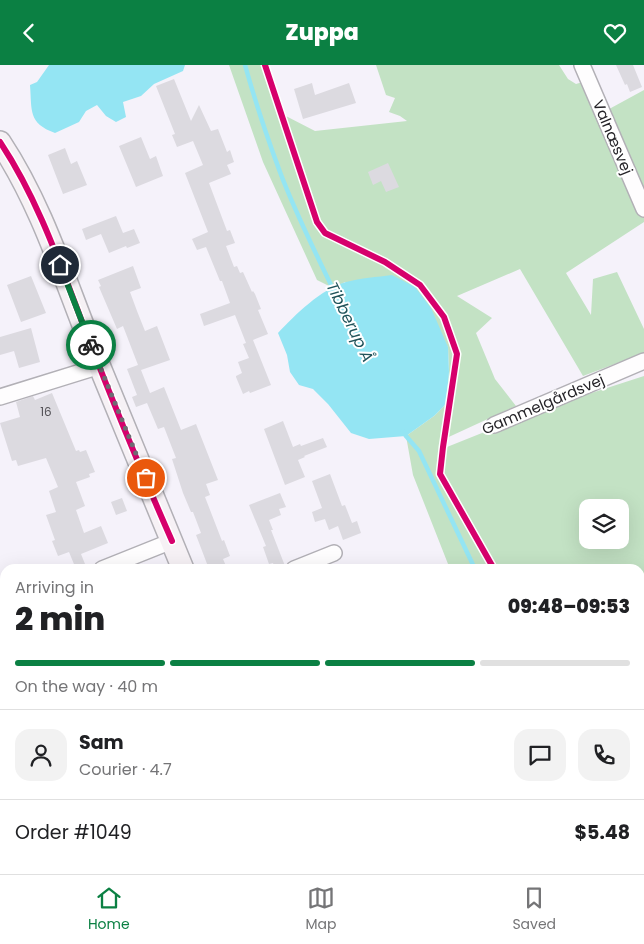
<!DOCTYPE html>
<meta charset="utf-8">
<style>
body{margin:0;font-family:Poppins,sans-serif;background:#f2f2f2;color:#202124;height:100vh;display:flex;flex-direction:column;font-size:19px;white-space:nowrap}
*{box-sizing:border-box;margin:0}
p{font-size:16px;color:#757577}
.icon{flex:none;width:28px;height:28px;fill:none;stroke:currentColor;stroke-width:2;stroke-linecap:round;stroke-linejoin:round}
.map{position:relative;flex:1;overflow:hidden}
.panel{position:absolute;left:0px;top:499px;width:645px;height:311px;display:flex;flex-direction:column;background:#fff;border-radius:15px 15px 0 0;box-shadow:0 5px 20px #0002}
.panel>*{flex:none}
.tools{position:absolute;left:579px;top:434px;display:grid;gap:10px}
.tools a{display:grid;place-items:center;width:50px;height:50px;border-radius:10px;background:#fff;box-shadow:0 5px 20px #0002;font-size:25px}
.pin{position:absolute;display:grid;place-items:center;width:42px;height:42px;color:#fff;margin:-21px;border:2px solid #fff;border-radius:50%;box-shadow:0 1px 5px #0007}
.courier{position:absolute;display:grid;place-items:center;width:50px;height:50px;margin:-25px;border:4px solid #0b8043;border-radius:50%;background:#fff;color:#222;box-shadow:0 1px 6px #0007}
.overview em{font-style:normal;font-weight:800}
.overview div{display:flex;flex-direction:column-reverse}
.overview{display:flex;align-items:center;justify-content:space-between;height:85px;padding:0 15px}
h1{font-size:32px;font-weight:800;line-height:38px}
.bar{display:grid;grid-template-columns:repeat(4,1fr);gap:8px 5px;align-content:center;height:60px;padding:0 15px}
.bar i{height:6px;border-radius:4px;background:#e0e0e0}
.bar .selected{background:#0b8043}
.bar p{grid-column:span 4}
.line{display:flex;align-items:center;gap:12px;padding:0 15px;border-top:1px solid #e0e0e0}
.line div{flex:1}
.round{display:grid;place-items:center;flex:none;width:52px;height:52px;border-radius:15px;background:#f2f2f2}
header{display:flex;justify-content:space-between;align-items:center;height:65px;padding:0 15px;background:#0b8043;color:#fff;font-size:22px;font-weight:800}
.dock{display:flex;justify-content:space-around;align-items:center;height:70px;border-top:1px solid #e0e0e0;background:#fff;font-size:14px;color:#757577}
.dock a{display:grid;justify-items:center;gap:2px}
.dock .selected{color:#0b8043}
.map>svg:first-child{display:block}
.green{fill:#c3e2c4;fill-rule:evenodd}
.water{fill:#94e5f3}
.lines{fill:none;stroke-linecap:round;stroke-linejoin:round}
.stream{stroke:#94e5f3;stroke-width:4.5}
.building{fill:#dcdae0}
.street-casing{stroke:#b2b0b6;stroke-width:18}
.secondary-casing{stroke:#b2b0b6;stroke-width:24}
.street{stroke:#fefdfe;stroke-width:15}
.secondary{stroke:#f6f1f5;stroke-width:21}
.cycleway-casing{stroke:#fff;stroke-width:9}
.cycleway{stroke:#d6006c;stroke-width:6}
.done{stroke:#6e6b72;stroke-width:5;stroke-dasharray:0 9}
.route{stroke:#0b8043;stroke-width:6}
.labels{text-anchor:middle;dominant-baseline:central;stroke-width:4;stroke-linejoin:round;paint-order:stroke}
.number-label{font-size:12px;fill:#545257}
.street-label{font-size:15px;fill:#252328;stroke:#fff}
.water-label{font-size:16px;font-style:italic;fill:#20535a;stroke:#fff}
</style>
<header><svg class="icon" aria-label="back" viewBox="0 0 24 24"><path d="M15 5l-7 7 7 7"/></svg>Zuppa<svg class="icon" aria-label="heart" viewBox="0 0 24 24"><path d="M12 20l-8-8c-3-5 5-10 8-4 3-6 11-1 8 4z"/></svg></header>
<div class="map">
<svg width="644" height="809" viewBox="0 0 644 809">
<rect width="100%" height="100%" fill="#f5f2fa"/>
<path class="green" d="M 229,0 L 268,0 L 282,49 L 315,66 L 407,56 L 400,51 L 389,47 L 395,33 L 386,30 L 376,0 L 559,0 L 568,14 L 576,19 L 586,16 L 600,49 L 644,25 L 644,157 L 566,208 L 591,250 L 593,214 L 617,207 L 644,264 L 644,288 L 583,311 L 520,204 L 457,231 L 492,253 L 476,268 L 495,314 L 516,341 L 440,376 L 440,406 L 436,410 L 490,504 L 450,504 L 413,410 L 406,371 L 434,351 L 446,339 L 449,307 L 448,282 L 345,217 L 333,223 L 317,215 L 263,97 Z
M 644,311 L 644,676 L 640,677 L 640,504 L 497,504 L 440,410 L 447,382 L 542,344 ZM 588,442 L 620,442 L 620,475 L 588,475 Z
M 5,553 L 5,580 L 0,584 L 0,555 Z
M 644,682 L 644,809 L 590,809 L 589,805 L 640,805 L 640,683 Z
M 0,683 L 1,686 L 5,690 L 5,710 L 0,703 Z"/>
<path class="water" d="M 49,0 L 185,0 L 183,6 L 154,19 L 141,31 L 123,37 L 126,52 L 116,57 L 106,51 L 97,40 L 86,46 L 79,57 L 55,68 C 28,58 32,46 30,20 L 37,17 Z
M 392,210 L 415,222 L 431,243 L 448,282 L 449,307 L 446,339 L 434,351 L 406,371 L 369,374 L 351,368 L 328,339 L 313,324 L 299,320 L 290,307 L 287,290 L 278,268 C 295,250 321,224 346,217 C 361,213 377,212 392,210 Z
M 5,580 L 5,690 L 1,686 L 0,683 L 0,584 Z"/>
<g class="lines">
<path class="stream" d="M 245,0 C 255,36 267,72 280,107 C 295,147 315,187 334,226
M 403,366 L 406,371 L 419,386 L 475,504
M 597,805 L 598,809"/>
</g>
<path class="building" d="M 616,0 L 633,0 L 642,22 L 630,27 L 627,19 L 625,20 Z
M 174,14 L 191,56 L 199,40 L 211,66 L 218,64 L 227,87 L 230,85 L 234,97 L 227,100 L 231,109 L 209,118 L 227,166 L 230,165 L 235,178 L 226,181 L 234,202 L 237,201 L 240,208 L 243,207 L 252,227 L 253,226 L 255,229 L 261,244 L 258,245 L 268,269 L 253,275 L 271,320 L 250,328 L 249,326 L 243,329 L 236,312 L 236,311 L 242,308 L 238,297 L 249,293 L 243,279 L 246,278 L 235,250 L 204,261 L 200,249 L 230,238 L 222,216 L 220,216 L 206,182 L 197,185 L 192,174 L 208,167 L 185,108 L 203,100 L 193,76 L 177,82 L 172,70 L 175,69 L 156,21 Z
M 312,18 L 315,30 L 349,18 L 356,38 L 303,54 L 294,24 Z
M 141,72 L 150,94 L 156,91 L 163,111 L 136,122 L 119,81 Z
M 65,83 L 71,99 L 77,96 L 87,120 L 63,129 L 48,90 Z
M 388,98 L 399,122 L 386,127 L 381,116 L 373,120 L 368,107 Z
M 116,151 L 123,168 L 134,164 L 140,178 L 127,183 L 126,181 L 109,188 L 101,169 L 86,175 L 82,164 Z
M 133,201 L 141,223 L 130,227 L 137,246 L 145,266 L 157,261 L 170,295 L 141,305 L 150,328 L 164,322 L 181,365 L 196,359 L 218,415 L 206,419 L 210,430 L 205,432 L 222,476 L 224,475 L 230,491 L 223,494 L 226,501 L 218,504 L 209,504 L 196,470 L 201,468 L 193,447 L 191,447 L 183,428 L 172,394 L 176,393 L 164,362 L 158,364 L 147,338 L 136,342 L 132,332 L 137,330 L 127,304 L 138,300 L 123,261 L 117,264 L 99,222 L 101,221 L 98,215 Z
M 31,211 L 46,248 L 21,257 L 7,220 Z
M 31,263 L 40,297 L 19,303 L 14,286 L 0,290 L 0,272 Z
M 52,328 L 76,386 L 79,385 L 80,387 L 86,385 L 95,407 L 89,409 L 90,412 L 76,417 L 85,441 L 76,445 L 84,468 L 101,461 L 108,478 L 81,489 L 87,504 L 76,504 L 69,487 L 58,491 L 52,476 L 55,475 L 46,450 L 56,447 L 49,426 L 58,422 L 46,393 L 18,401 L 16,395 L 12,396 L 0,358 L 20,352 L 16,337 L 33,331 L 35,335 Z
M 283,356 L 293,382 L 300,379 L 301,381 L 323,373 L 327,382 L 304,391 L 305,392 L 298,395 L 305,412 L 285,420 L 264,364 Z
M 330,409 L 342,441 L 345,440 L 352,458 L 357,456 L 361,468 L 343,475 L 338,461 L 329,465 L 325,454 L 315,457 L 312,447 L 322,443 L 312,416 Z
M 280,428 L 286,442 L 279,444 L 281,450 L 269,455 L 273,465 L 271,465 L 285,501 L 285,504 L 275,504 L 273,498 L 269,499 L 263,482 L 266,481 L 249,440 Z
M 122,433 L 127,446 L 116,450 L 111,437 Z"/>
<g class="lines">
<g class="street-casing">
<path id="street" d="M 582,0 L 644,144
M 0,332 L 100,301
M 494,360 L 644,296
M 102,504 L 172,476
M 294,504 L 334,488
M 0,544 L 5,542"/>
</g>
<g class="secondary-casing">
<path id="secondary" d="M 0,77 C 41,139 63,210 90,278 C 121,354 152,428 183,504
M 320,805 L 323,809"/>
</g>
<use href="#street" class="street"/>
<use href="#secondary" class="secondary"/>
<g class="cycleway-casing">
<path id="cycleway" d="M 265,0 L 317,157 L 325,168 L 385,197 L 420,220 L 444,252 L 457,289 L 443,382 L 440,409 L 494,504
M 0,77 C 40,137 63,208 89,275 C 115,343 143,410 172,476"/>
</g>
<use href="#cycleway" class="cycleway"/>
</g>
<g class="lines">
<path class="done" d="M 91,280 L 146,413"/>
<path class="route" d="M 60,200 L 91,280"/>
</g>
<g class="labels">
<g class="number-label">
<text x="46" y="346">16</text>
</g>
<g class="street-label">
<text transform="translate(613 72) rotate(67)">Valnæsvej</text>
<text transform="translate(543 339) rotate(-23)">Gammelgårdsvej</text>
</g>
<g class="water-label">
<text transform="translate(350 257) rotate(64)">Tibberup Å</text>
</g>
</g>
</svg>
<div class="tools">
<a><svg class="icon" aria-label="layers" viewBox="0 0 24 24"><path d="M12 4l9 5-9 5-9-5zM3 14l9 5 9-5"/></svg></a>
</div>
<div class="pin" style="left:146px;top:413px;background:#ea580c"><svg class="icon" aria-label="bag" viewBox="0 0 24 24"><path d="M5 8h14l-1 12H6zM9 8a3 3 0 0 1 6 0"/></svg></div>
<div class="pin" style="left:60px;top:200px;background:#1f2937"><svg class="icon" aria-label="home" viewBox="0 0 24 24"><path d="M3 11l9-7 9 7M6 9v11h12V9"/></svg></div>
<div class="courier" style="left:91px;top:280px"><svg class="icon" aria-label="bike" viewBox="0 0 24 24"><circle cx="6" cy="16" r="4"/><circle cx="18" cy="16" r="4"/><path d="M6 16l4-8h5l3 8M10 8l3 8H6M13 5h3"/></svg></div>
<section class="panel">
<div class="overview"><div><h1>2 min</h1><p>Arriving in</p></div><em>09:48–09:53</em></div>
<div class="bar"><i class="selected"></i><i class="selected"></i><i class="selected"></i><i></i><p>On the way · 40 m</p></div>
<div class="line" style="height:90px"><a class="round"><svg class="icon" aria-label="person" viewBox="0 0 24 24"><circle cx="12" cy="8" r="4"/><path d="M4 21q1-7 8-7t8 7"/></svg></a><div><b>Sam</b><p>Courier · 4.7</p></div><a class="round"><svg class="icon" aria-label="chat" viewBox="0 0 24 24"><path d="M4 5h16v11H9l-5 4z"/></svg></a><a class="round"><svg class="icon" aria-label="phone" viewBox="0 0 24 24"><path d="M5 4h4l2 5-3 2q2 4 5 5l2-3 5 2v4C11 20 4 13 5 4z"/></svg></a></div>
<div class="line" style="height:65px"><div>Order #1049</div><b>$5.48</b></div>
</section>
</div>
<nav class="dock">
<a class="selected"><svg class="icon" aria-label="home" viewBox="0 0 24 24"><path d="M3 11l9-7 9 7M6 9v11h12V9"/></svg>Home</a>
<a><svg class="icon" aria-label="map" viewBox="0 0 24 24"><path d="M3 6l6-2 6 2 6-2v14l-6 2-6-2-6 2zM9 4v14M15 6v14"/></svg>Map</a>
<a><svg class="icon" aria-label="saved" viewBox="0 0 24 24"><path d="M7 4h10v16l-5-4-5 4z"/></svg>Saved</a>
</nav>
